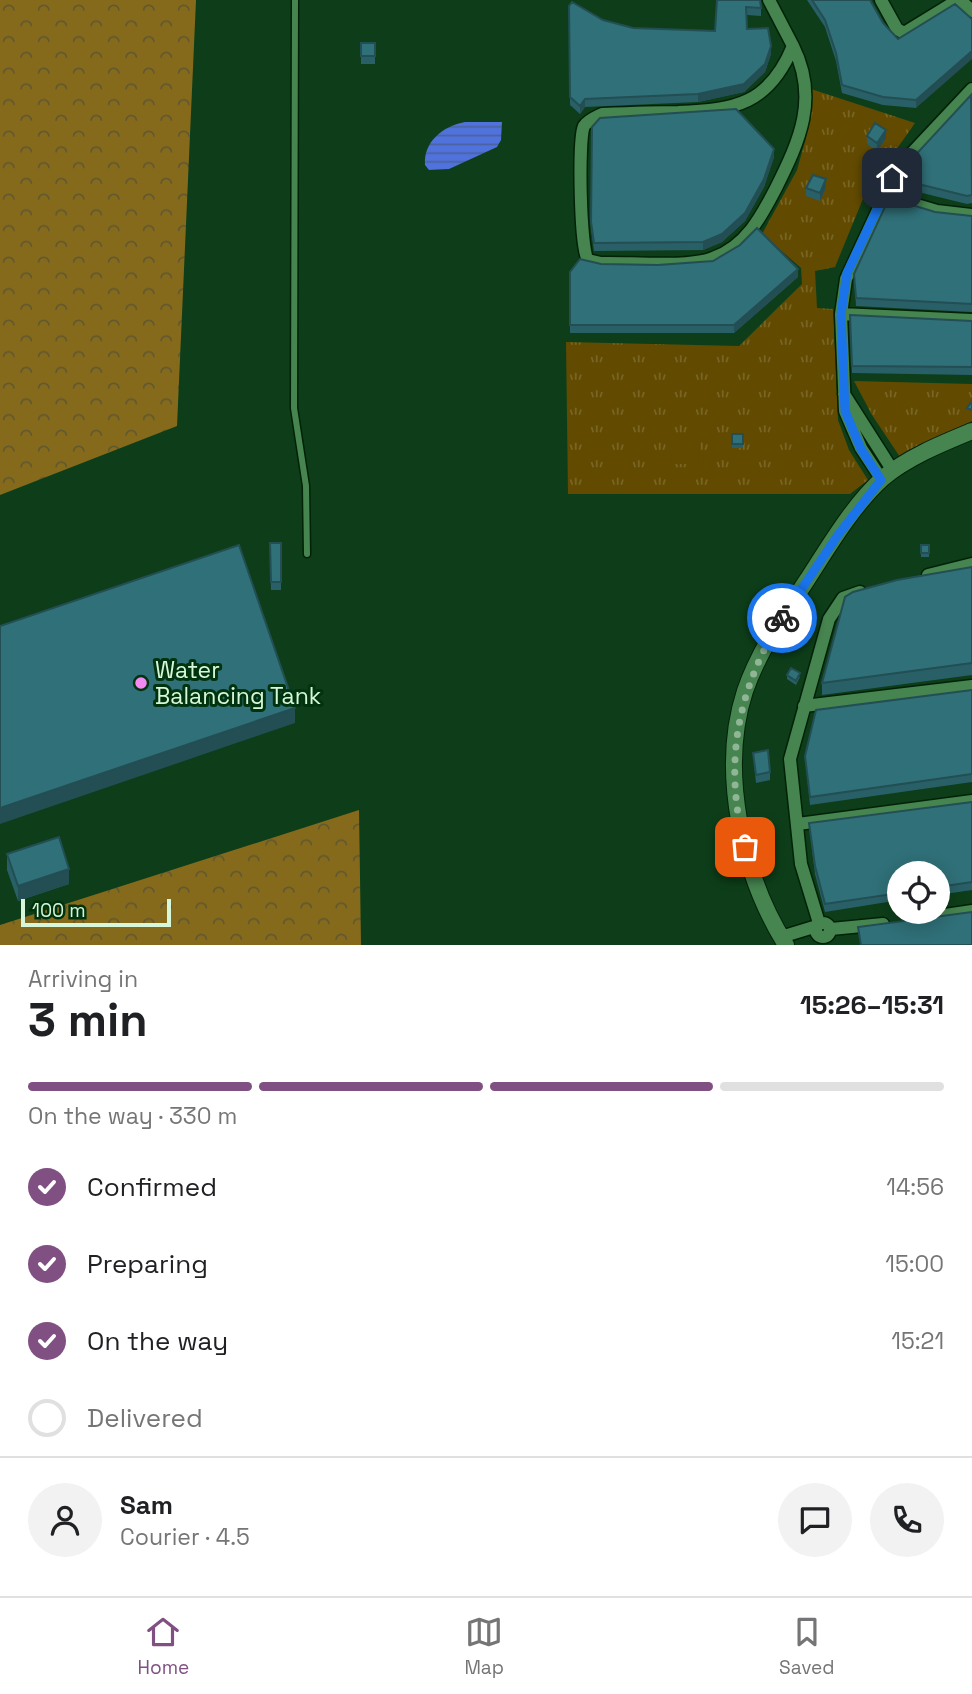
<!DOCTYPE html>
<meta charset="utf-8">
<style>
body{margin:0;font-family:"Space Grotesk",sans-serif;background:#f2f2f2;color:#202124;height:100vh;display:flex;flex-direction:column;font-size:26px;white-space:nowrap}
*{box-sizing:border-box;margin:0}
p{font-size:23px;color:#757577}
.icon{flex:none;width:38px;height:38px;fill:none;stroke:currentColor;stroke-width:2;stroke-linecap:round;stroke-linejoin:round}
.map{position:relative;height:945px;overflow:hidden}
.drawer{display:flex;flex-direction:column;background:#fff;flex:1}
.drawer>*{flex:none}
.tools{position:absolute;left:887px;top:861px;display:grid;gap:14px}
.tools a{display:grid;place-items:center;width:63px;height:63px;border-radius:50%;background:#fff;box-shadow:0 4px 18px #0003;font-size:35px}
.scale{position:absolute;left:21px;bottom:18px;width:150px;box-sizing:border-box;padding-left:7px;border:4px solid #d7f7da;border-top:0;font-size:19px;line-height:24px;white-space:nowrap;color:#d7f7da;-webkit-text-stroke:5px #01330e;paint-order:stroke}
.pin{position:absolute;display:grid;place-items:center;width:60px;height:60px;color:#fff;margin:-30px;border-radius:14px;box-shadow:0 4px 10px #0006}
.courier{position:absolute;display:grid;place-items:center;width:70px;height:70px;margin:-35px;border:5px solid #1a73e8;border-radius:50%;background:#fff;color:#222;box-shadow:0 2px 9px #0007}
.head em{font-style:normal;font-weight:700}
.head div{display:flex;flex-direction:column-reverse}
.head{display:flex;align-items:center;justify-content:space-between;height:119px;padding:0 28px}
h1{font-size:46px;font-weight:700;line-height:52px}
.bar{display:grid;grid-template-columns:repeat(4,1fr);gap:10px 7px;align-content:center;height:84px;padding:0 28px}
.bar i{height:9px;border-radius:5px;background:#e0e0e0}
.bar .selected{background:#7f5081}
.bar p{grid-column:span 4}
.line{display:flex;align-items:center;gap:18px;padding:0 28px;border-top:2px solid #e0e0e0}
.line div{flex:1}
.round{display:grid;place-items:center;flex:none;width:74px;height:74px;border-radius:37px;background:#f2f2f2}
ol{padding:0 28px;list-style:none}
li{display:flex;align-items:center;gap:21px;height:77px}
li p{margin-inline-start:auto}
li .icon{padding:7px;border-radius:50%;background:#7f5081;color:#fff;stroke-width:4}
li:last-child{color:#757577}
li i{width:38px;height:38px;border:4px solid #e0e0e0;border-radius:50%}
.dock{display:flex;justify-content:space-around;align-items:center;height:98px;border-top:2px solid #e0e0e0;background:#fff;font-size:19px;color:#757577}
.dock a{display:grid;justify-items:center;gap:4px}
.dock .selected{color:#7f5081}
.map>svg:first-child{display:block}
.grass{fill:url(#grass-tufts)}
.forest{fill:url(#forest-crowns)}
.pitch{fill:#624a00}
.water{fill:url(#water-rules)}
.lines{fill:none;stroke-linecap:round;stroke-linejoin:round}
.service-casing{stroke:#022208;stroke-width:9}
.minor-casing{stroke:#022208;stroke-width:15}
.tertiary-casing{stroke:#022208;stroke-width:18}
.service{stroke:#468450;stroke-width:6}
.minor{stroke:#468450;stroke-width:12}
.tertiary{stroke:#468450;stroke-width:16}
.wall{fill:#296067}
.shaded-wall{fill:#224e54}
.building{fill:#307078;stroke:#224e54;stroke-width:2}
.done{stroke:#90b696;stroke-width:7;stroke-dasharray:0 12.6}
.route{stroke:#1a73e8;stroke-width:9}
.poi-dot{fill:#f38af2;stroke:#01330e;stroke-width:2.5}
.labels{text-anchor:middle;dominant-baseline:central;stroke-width:6;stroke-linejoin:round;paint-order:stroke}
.poi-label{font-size:23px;fill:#d7f7da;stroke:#01330e;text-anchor:start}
</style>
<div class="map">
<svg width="972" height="945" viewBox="0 0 972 945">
<defs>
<pattern id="grass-tufts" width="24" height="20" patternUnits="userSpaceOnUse" patternTransform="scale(1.75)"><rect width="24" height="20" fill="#624a00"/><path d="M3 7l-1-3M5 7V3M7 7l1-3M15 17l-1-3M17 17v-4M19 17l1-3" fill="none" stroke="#786525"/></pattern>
<pattern id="forest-crowns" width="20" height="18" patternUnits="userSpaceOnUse" patternTransform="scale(1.75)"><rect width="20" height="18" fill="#866a1c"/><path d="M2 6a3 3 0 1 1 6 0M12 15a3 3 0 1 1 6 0" fill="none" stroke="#605830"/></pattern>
<pattern id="water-rules" width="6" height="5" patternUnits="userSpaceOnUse" patternTransform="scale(1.75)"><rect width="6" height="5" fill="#5072dc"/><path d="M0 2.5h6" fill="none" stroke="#4a629e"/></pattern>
</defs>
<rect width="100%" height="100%" fill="#0d3e19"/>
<path class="grass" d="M 811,89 L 915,123 L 865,194 L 835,267 L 815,271 L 817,308 L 833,309 L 838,420 L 849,450 L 868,480 L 850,494 L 568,494 L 566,342 L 739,346 L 802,284 L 801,268 L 762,234 L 797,170 L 806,138 Z
M 854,381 L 972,384 L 972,421 L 900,457 L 872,415 Z"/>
<path class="forest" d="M 0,0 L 196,0 L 177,426 L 0,495 Z
M 359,810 L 361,945 L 0,945 L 0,925 Z"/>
<path class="pitch" d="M 672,441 L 700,441 L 698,464 L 671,464 Z"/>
<path class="water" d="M 465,122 L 502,122 L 501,140 L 497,147 L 449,169 L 429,170 L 425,165 C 423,142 443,126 465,122 Z"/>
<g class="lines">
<g class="service-casing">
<path id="service" d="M 295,0 L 294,408 L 306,486 L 307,554"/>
</g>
<g class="minor-casing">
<path id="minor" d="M 769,0 L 793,46
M 881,0 L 897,29 L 904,33 L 958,0
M 960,0 L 972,11
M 793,46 C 819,98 800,140 776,188 C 761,217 746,246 713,258 C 689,268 629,262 601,263 L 588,260 C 580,249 578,139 584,126 C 588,120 596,117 602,114 C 627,113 652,112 678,112 C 736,110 769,104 793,46 Z
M 883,195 L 937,211 L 972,215
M 841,314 L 972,320
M 844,394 L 893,471
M 882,480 L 861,448 L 845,411 L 841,314 L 846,279 L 897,169 L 972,89
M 928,575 L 972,564
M 804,706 L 972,686
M 798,824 L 972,801
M 925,918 L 972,911
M816 930a7 7 0 1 1 14 0a7 7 0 1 1-14 0Z
M 819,923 L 801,864 L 790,759 L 829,619 L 843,598 L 860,592
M 831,929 L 883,924
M 781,937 L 817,926"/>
</g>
<g class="tertiary-casing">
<path id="tertiary" d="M 786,945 C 742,875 719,770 745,691 C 759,650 784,615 807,580 C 829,546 853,505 883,478 C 908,457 943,443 972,431"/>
</g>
<use href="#service" class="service"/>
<use href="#minor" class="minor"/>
<use href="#tertiary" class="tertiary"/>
</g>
<path class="wall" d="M 717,0 L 761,8 L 761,16 L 747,15 L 747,29 L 771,54 L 765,72 L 744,92 L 698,102 L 585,107 L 580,114 L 570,105 L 569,6 L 603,20 L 633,28 L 715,31 Z
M 807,0 L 870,0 L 883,23 L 898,39 L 955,4 L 916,108 L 883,105 L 842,93 L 836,61 L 825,27 Z
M 361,43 L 375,43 L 375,64 L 361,64 Z
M 972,95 L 972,203 L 967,204 L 898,187 L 898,179 Z
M 592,127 L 774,157 L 764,187 L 745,221 L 722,242 L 703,250 L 594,251 L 591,229 Z
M 867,136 L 886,138 L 877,151 L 867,144 Z
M 826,187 L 820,201 L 806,196 L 806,188 Z
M 935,212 L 972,216 L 972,312 L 856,306 L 854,274 Z
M 601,264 L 798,277 L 734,333 L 570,333 L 570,272 Z
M 850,315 L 972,321 L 972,375 L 852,373 Z
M 732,434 L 743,434 L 743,448 L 732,448 Z
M 270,543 L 281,543 L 281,590 L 271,590 Z
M 921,545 L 929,545 L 929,557 L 921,557 Z
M 972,567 L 972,675 L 822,695 L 822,683 Z
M 787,675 L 800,677 L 796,685 L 787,679 Z
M 972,690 L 972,782 L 810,805 L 805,756 Z
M 753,753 L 770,772 L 770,780 L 756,783 Z
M 972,802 L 972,890 L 938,895 L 938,873 L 900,873 L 900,900 L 825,912 L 815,874 L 809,823 Z
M 7,854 L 69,884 L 18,901 L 7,870 Z"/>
<path class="shaded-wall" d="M 771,46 L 771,54 L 765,72 L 744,92 L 698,102 L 698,94 Z
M 972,51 L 972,59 L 916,108 L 916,100 Z
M 585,99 L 585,107 L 580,114 L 580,106 Z
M 886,130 L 886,138 L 877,151 L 877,143 Z
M 774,149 L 774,157 L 764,187 L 745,221 L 722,242 L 703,250 L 703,242 Z
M 826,179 L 826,187 L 820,201 L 820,193 Z
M 798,269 L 798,277 L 734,333 L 734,325 Z
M 295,708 L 295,723 L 0,824 L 0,808 Z
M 69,869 L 69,884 L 18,901 L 18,886 Z"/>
<path class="building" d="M 717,0 L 760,0 L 761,8 L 746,7 L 747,29 L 768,28 L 771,46 L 765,64 L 744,84 L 698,94 L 585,99 L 580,106 L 570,97 L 569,6 L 572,2 L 603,20 L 633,28 L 715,31 Z
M 812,0 L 870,0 L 883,23 L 898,39 L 955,4 L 972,19 L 972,51 L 916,100 L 883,97 L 842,85 L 836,53 L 825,20 Z
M 361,43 L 375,43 L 375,56 L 361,56 Z
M 971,95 L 972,195 L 967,196 L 898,179 L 908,163 Z
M 736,109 L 774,149 L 764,179 L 745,213 L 722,234 L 703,242 L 594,243 L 591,222 L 592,127 L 600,118 Z
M 875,123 L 886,130 L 877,143 L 867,136 Z
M 813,175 L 826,179 L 820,193 L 806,188 Z
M 889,198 L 935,212 L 972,216 L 972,304 L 856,298 L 854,274 Z
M 757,228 L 798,269 L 734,325 L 570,325 L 570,272 L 580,259 L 601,264 L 658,265 L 713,261 L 740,245 Z
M 850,315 L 972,321 L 972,367 L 852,366 Z
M 972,401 L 972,410 L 967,408 Z
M 732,434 L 743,434 L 743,444 L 732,444 Z
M 270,543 L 281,543 L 281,582 L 271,582 Z
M 239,545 L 295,708 L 0,808 L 0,626 Z
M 921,545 L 929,545 L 929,553 L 921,553 Z
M 972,567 L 972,663 L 822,683 L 845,597 L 853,592 L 897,580 Z
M 791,668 L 800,673 L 796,681 L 787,675 Z
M 972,690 L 972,774 L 810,797 L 805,756 L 816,710 Z
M 768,750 L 770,772 L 756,775 L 753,753 Z
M 972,802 L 972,882 L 938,887 L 938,873 L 900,873 L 900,893 L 825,904 L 815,866 L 809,823 Z
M 59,837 L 69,869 L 18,886 L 7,854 Z
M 972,912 L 972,945 L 861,945 L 858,927 Z"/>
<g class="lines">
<path class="done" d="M 745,847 C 723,764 737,690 782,618"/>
<path class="route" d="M 782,618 L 838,535 L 881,480 L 861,449 L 845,411 L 841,314 L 847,273 L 892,178"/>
</g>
<circle class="poi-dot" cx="141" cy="683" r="7"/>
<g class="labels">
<g class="poi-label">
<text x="155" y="670">Water<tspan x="155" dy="26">Balancing Tank</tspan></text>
</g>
</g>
</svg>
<div class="tools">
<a><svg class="icon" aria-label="locate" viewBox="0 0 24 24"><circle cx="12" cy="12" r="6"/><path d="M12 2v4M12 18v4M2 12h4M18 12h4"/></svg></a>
</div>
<div class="scale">100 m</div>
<div class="pin" style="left:745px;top:847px;background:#ea580c"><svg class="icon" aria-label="bag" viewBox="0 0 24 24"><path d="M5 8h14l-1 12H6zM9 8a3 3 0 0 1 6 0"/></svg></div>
<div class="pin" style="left:892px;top:178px;background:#1f2937"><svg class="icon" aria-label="home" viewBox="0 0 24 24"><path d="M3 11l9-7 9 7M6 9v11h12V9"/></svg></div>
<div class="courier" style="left:782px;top:618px"><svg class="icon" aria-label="bike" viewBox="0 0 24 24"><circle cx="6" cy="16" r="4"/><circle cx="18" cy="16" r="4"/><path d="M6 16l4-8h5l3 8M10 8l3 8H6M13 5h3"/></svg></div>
</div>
<section class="drawer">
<div class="head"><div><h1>3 min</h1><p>Arriving in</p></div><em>15:26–15:31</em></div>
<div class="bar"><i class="selected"></i><i class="selected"></i><i class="selected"></i><i></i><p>On the way · 330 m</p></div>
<ol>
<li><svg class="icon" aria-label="check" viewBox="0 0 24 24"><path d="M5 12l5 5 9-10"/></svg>Confirmed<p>14:56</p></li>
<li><svg class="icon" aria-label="check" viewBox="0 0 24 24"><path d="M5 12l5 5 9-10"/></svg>Preparing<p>15:00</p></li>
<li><svg class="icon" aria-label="check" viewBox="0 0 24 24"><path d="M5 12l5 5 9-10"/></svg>On the way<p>15:21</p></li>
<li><i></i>Delivered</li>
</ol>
<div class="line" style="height:126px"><a class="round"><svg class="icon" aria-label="person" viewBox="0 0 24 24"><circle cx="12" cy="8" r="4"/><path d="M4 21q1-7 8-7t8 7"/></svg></a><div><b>Sam</b><p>Courier · 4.5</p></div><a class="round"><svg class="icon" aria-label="chat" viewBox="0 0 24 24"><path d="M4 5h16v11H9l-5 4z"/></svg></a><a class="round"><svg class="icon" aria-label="phone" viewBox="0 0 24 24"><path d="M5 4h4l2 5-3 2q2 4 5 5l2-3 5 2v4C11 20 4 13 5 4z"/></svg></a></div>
</section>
<nav class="dock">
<a class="selected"><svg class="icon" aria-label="home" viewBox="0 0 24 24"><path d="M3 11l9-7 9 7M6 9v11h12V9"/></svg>Home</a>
<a><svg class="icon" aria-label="map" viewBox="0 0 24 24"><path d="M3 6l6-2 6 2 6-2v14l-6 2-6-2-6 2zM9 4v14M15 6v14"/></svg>Map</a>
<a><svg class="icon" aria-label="saved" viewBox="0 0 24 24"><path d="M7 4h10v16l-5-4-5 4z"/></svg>Saved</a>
</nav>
